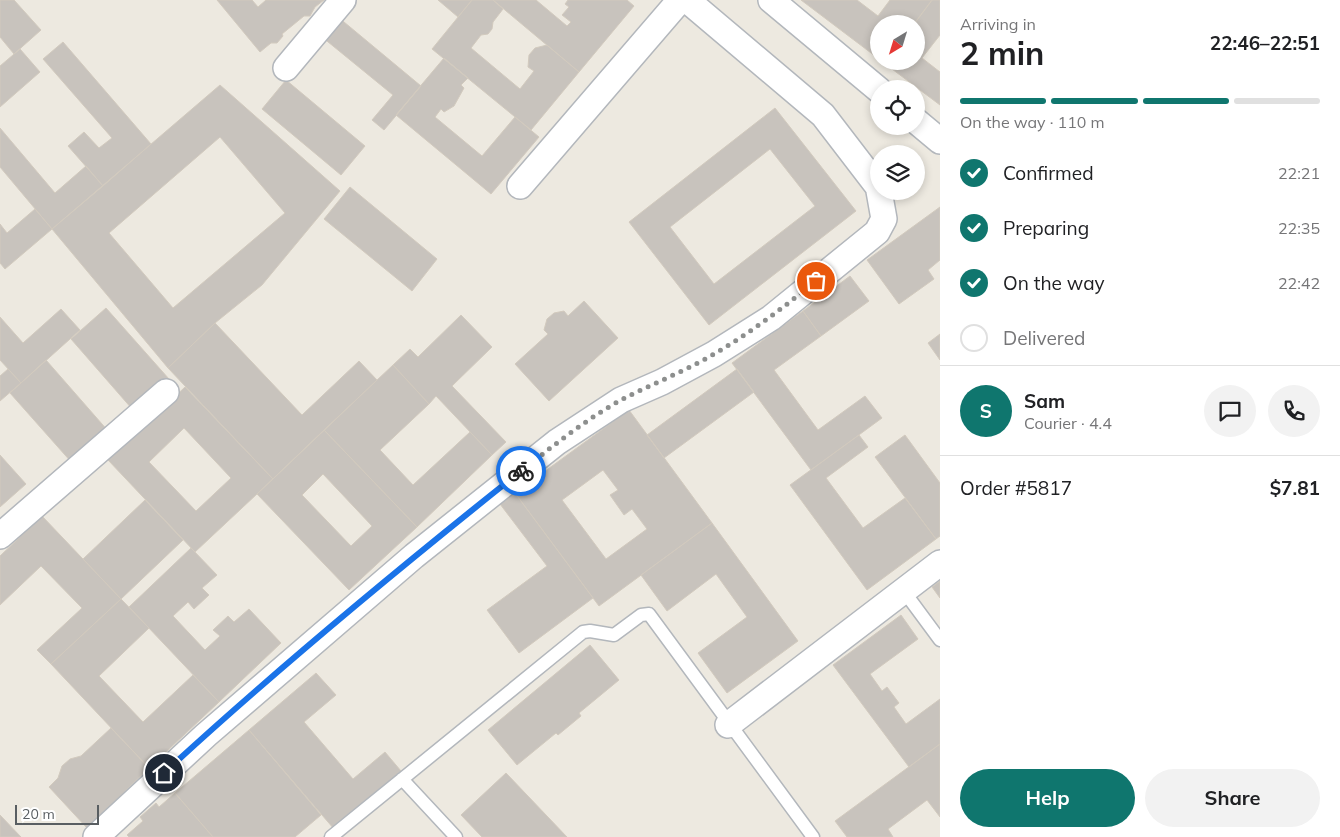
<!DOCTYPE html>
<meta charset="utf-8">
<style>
body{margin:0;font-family:Mulish,sans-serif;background:#f2f2f2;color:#202124;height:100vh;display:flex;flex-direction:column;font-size:19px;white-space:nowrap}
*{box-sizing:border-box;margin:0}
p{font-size:16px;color:#757577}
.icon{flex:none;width:28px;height:28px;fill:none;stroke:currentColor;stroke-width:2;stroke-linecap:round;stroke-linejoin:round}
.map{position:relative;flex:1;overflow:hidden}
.drawer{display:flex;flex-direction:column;background:#fff;width:400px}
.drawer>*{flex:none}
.needle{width:32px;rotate:218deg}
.controls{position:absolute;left:870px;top:15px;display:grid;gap:10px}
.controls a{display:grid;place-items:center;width:55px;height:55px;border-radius:50%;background:#fff;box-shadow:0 2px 8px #0003;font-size:25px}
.scale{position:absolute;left:15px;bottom:12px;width:84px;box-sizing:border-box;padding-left:5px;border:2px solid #595e62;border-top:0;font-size:14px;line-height:18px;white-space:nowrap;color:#595e62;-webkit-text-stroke:4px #fff;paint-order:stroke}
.pin{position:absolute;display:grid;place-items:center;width:42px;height:42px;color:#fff;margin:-21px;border:2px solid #fff;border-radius:50%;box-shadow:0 1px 5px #0007}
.courier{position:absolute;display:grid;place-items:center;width:50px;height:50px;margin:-25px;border:4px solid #1a73e8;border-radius:50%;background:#fff;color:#222;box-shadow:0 1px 6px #0007}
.headline em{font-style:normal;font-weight:700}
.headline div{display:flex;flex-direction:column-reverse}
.headline{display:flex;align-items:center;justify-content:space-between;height:85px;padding:0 20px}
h1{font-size:32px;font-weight:700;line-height:38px}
.bar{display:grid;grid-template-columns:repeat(4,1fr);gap:8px 5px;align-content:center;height:60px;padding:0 20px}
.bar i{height:6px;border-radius:4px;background:#e0e0e0}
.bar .on{background:#0f766e}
.bar p{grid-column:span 4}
.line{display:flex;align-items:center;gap:12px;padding:0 20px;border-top:1px solid #e0e0e0}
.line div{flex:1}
.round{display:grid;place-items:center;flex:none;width:52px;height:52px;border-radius:26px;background:#f2f2f2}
ol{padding:0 20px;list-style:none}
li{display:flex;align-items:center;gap:15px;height:55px}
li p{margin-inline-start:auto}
li .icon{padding:5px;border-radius:50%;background:#0f766e;color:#fff;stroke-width:4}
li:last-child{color:#757577}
li i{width:28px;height:28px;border:2px solid #e0e0e0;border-radius:50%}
.action{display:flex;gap:10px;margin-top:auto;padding:10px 20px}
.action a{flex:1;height:58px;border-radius:30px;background:#0f766e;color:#fff;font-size:20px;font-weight:700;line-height:58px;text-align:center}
.action a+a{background:#f2f2f2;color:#202124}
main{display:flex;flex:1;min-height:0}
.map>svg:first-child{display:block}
.building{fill:#c8c3bd;stroke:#d2cabe;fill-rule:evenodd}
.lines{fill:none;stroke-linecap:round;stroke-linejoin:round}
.service-casing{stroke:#b3b7bc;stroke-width:15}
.minor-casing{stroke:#b3b7bc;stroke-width:28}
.service{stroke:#fff;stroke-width:12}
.minor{stroke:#fff;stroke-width:25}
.done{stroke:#8d8f8e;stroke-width:5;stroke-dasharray:0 9}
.route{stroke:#1a73e8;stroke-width:6}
</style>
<main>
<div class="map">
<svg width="940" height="837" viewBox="0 0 940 837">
<rect width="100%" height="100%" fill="#ede9e0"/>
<path class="building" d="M 0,0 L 14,0 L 41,30 L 14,54 L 0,37 Z
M 217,0 L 252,0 L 258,7 L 266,0 L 324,0 L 315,7 L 310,16 L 304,16 L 282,34 L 283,36 L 277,43 L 271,43 L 260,52 Z
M 438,0 L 472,0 L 458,17 Z
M 472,0 L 493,0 L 503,9 L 493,22 L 492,29 L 488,34 L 481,35 L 471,48 L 520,89 L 534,71 L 528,67 L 529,55 L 535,48 L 547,45 L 579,72 L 531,130 L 432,49 Z
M 493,0 L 536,0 L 567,26 L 571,22 L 562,15 L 569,7 L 565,4 L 568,0 L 627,0 L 634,6 L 579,72 Z
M 801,0 L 857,0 L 878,16 L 890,0 L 932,0 L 914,24 L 879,24 L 879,59 Z
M 932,0 L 940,0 L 940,35 L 922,58 L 940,72 L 940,105 L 884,63 L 886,61 L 916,61 L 916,24 L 914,24 Z
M 338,17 L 421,86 L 384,130 L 372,120 L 393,95 L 322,37 Z
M 63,42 L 151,144 L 103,186 L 68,146 L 84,132 L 99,148 L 112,138 L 43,59 Z
M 20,49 L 40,72 L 0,107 L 0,66 Z
M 444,58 L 468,78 L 461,85 L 464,88 L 454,106 L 444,112 L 441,109 L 435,117 L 482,156 L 515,117 L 539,137 L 491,194 L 396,115 Z
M 286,80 L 365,146 L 341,175 L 262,109 Z
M 220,85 L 340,191 L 262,285 L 215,323 L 168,368 L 52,229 ZM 220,137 L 285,213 L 173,308 L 109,233 Z
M 775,108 L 856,211 L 709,325 L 629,222 ZM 770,149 L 815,206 L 714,284 L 670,227 Z
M 0,128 L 55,193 L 86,166 L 103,186 L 52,229 L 0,167 Z
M 350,187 L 437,259 L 412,291 L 324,219 Z
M 940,207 L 940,260 L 928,270 L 934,279 L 899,304 L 867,260 Z
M 35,209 L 52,229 L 5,269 L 0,263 L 0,224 L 7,233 Z
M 850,276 L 869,301 L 821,336 L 803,311 Z
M 584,301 L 618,338 L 549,401 L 515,364 L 548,334 L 544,330 L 547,319 L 554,313 L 564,311 L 568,316 Z
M 106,308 L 169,379 L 133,410 L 71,339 Z
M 61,309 L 80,330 L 21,383 L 0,360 L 0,317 L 23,343 Z
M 803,311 L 821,336 L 774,370 L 818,430 L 865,396 L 882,418 L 811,470 L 732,363 Z
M 461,315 L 492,347 L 452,386 L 506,442 L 492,455 L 436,396 L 429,404 L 393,365 L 410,349 L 418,357 Z
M 215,323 L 302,415 L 359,361 L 377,380 L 273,479 L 168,368 Z
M 940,334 L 940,360 L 928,343 Z
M 46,360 L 109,432 L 73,464 L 10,393 Z
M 393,365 L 429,404 L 380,450 L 413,485 L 470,432 L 492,455 L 417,527 L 324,430 Z
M 8,369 L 21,383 L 0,401 L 0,376 Z
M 737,369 L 754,392 L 664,458 L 647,435 Z
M 185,387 L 273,479 L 195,552 L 108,460 ZM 184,428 L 231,478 L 196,511 L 149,462 Z
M 629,410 L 712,523 L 599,606 L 515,493 ZM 603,470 L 618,490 L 610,495 L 624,515 L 632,509 L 647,529 L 606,559 L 562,500 Z
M 324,430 L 417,527 L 349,590 L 257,494 ZM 323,474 L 372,526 L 351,546 L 302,495 Z
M 859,435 L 868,447 L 826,478 L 863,528 L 905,498 L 936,539 L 867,590 L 790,485 Z
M 905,435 L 940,483 L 940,536 L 936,539 L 875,457 Z
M 0,455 L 26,484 L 0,507 Z
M 515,493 L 593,598 L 519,653 L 487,610 L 547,566 L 500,504 Z
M 145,500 L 183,540 L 121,599 L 83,559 Z
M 42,516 L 121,599 L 51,664 L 37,650 L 82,608 L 41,566 L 0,605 L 0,556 Z
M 712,523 L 798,641 L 727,693 L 698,653 L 747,617 L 716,574 L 667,611 L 641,575 Z
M 191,548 L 217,575 L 202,588 L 209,595 L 194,609 L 188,602 L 173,616 L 205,650 L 220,636 L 213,630 L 228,616 L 234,622 L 249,609 L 281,643 L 219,702 L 129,607 Z
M 940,581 L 940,598 L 932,587 Z
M 121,599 L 149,628 L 99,676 L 143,722 L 193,675 L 219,702 L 149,768 L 51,664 Z
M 901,615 L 918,639 L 870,674 L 882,691 L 887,687 L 899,703 L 894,707 L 906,724 L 940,699 L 940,744 L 909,767 L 833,665 Z
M 590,645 L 619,680 L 579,713 L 581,716 L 558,735 L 556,733 L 517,765 L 488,730 Z
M 316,673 L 336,695 L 304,722 L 353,779 L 385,752 L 401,771 L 334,829 L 249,730 Z
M 111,728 L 149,768 L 87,828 L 49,787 L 58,778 L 62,766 L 70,759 L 81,756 Z
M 249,730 L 321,815 L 295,837 L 213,837 L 175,793 Z
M 940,744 L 940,817 L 927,800 L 888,829 L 893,837 L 847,837 L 835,821 Z
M 506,773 L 567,837 L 482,837 L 461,815 Z
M 175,793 L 213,837 L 129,837 L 127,835 L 143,821 L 140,817 L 156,803 L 159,807 Z
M 0,815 L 21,837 L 0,837 Z"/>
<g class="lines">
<g class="service-casing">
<path id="service" d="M 903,590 L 940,640
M 402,779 L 456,837
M 331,837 L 583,632 L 590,631 L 614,635 L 641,615 L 649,614 L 813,837"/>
</g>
<g class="minor-casing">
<path id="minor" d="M 687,0 L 823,115 L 879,188
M 771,0 L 879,90
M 286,68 L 343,0
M 916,121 L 940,141
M 520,186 L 680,0
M 0,536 L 166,392
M 728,725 L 940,563
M 96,837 L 206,735 L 414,556 L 557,442 L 621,400 L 662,382 L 714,354 L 771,318 L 877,232 L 884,219 L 879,191"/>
</g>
<use href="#service" class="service"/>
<use href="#minor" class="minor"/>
</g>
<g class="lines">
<path class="done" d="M 521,471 C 553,446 585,420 621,400 C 651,384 684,372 714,354 C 750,333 783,308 816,281"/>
<path class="route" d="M 164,773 C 279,667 399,568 521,471"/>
</g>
</svg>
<div class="controls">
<a><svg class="needle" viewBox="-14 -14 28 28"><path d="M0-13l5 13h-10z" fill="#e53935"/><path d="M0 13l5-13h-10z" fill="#757577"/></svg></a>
<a><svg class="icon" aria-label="locate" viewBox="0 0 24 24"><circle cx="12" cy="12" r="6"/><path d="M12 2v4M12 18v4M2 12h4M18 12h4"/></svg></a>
<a><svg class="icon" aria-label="layers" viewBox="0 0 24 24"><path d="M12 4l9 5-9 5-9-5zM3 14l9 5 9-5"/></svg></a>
</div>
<div class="scale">20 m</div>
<div class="pin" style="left:816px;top:281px;background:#ea580c"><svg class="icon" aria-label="bag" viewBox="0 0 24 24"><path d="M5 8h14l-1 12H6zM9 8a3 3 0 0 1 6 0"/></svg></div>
<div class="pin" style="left:164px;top:773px;background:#1f2937"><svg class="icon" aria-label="home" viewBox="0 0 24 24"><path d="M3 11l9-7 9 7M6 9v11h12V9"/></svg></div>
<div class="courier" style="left:521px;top:471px"><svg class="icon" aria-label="bike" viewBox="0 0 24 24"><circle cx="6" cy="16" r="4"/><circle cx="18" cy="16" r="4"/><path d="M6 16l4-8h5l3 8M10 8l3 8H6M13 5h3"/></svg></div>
</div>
<section class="drawer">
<div class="headline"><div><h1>2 min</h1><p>Arriving in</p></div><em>22:46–22:51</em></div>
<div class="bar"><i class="on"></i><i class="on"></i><i class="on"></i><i></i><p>On the way · 110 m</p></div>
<ol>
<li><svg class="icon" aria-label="check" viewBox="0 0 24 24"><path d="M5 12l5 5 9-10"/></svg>Confirmed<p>22:21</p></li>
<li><svg class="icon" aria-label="check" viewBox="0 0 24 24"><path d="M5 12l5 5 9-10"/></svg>Preparing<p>22:35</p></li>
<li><svg class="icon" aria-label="check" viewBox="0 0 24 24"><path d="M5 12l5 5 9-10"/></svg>On the way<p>22:42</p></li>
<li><i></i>Delivered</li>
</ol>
<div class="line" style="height:90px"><b class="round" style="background:#0f766e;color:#fff">S</b><div><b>Sam</b><p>Courier · 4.4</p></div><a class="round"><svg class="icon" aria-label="chat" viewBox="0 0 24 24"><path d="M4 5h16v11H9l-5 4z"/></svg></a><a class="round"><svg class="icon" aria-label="phone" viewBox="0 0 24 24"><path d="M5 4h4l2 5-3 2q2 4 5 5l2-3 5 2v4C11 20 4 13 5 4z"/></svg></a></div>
<div class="line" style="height:65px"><div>Order #5817</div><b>$7.81</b></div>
<div class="action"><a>Help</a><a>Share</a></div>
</section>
</main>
